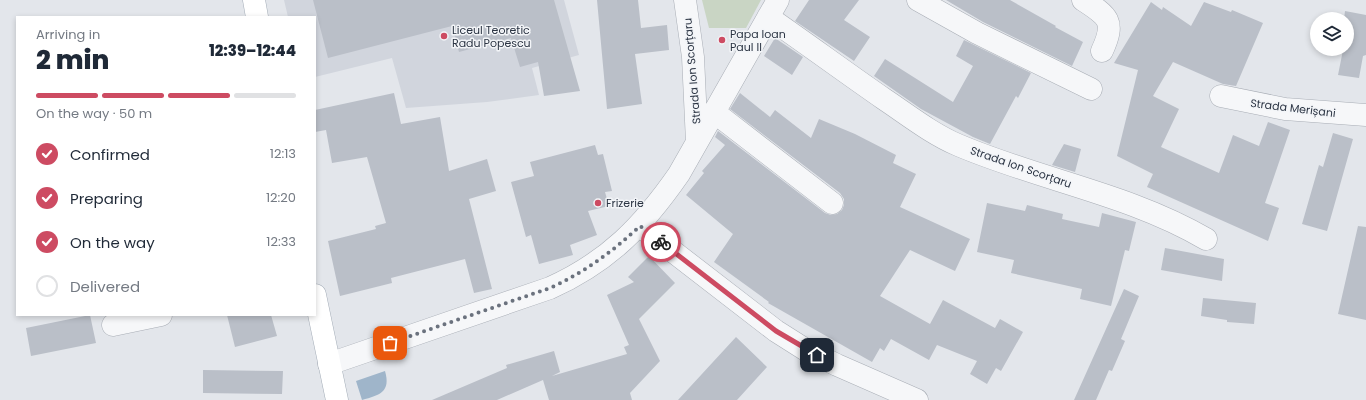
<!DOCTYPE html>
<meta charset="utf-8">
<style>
body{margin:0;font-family:Poppins,sans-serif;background:#f6f6f7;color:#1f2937;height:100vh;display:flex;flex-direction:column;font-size:15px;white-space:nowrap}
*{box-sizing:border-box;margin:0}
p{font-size:13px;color:#747a83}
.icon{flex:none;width:22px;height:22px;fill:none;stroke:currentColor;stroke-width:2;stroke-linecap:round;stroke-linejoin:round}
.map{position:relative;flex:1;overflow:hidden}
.details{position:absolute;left:16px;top:16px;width:300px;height:300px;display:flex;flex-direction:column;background:#fff;border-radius:0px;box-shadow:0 2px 6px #0003}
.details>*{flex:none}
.tools{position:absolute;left:1310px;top:12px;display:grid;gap:8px}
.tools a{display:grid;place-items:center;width:44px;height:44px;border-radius:50%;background:#fff;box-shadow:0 2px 6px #0003;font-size:20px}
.pin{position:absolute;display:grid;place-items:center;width:34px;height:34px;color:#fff;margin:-17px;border-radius:8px;box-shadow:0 2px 6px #0006}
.courier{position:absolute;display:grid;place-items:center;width:40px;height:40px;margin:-20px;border:3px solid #cd4b62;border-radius:50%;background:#fff;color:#222;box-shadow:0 1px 5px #0007}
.head em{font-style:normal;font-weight:800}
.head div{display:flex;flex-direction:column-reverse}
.head{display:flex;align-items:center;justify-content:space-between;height:68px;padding:0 20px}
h1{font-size:26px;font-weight:800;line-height:30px}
.bar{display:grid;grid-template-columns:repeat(4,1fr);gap:6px 4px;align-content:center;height:48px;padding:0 20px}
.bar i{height:5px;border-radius:3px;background:#e0e1e3}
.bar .current{background:#cd4b62}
.bar p{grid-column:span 4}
ol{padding:0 20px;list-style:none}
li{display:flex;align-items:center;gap:12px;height:44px}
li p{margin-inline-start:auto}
li .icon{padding:4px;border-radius:50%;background:#cd4b62;color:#fff;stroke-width:4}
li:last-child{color:#747a83}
li i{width:22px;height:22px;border:2px solid #e0e1e3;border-radius:50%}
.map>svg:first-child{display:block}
.built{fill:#d1d5dd}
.green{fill:#c9d5c4}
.water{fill:#9fb5ca}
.building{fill:#babfc8}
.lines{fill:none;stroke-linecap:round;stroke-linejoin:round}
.minor-casing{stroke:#a8adb5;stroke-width:23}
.major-casing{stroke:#a2abb6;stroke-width:23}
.minor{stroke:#f6f7f9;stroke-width:22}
.major{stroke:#fff;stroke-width:22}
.done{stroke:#6b727e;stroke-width:4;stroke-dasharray:0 7.2}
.route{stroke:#cd4b62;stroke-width:5}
.poi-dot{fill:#cd4b62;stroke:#f3f5f8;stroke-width:1.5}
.labels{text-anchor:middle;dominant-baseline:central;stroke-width:3;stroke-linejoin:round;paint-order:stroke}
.poi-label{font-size:11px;fill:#2b3443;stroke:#f3f5f8;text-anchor:start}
.street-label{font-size:11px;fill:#2b3443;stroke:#f3f5f8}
</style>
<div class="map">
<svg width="1366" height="400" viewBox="0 0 1366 400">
<rect width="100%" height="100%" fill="#e3e6eb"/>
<path class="built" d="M 284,0 L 564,0 L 579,55 L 532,68 L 539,95 L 487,102 L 406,108 L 392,58 L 315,77 L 315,17 L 288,17 Z"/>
<path class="green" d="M 702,0 L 761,0 L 746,28 L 709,28 Z"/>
<path class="water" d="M 385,371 C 391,392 380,395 362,400 L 356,381 Z"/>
<path class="building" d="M 313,0 L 554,0 L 580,91 L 544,96 L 538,62 L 520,67 L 511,38 L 459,52 L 452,26 L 328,58 Z
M 597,0 L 638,0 L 641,28 L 667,25 L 669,50 L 635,54 L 642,104 L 607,109 Z
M 809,0 L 859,0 L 844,20 L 870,37 L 854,61 L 795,21 Z
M 946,0 L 1010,0 L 1056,26 L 1055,27 L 1083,42 L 1072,66 L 983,22 Z
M 1151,2 L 1162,10 L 1163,7 L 1191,26 L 1204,2 L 1231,12 L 1232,10 L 1263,23 L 1236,86 L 1223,84 L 1173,62 L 1153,96 L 1179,109 L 1161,147 L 1219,173 L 1233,135 L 1259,146 L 1268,122 L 1290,130 L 1265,203 L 1279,208 L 1268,241 L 1147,187 L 1153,174 L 1117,156 L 1138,70 L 1114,63 Z
M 1345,11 L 1366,15 L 1366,55 L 1363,56 L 1359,78 L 1338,75 L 1343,50 L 1338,49 L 1347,49 L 1347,19 L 1344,19 Z
M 775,38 L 803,57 L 792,75 L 764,56 Z
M 964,40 L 1031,73 L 1018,98 L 1016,96 L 990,144 L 973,137 L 921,109 L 874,76 L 885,59 L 953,102 L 973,66 L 956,56 Z
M 394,93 L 401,124 L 440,117 L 449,171 L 487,159 L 496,191 L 469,199 L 492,289 L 474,293 L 465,259 L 391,278 L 392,283 L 340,296 L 328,241 L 376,229 L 375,226 L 386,223 L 367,157 L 332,163 L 326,130 L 315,132 L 315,110 Z
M 740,93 L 770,117 L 775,110 L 811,138 L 819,119 L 855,134 L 896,155 L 893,163 L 916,174 L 900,207 L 970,239 L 955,271 L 910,250 L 880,296 L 930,324 L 943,300 L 995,328 L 1000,319 L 1023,332 L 1001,371 L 996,368 L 987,384 L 970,374 L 977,361 L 937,345 L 929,360 L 891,339 L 884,351 L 880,348 L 872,362 L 768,303 L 769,302 L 714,262 L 733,234 L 686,195 L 704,173 L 702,171 L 725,145 L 715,137 L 718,131 L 825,213 L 831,215 L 837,214 L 842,210 L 844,205 L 844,199 L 840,193 L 730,109 Z
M 1333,133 L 1353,139 L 1327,231 L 1302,224 L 1319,165 L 1323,167 Z
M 1064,144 L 1081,149 L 1075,172 L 1052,165 Z
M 595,145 L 598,155 L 603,154 L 612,191 L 605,192 L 609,206 L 588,211 L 597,235 L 570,245 L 573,255 L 539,264 L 531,235 L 526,237 L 511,182 L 534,176 L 530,162 Z
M 987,203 L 1025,211 L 1027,205 L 1063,214 L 1062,219 L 1099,227 L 1102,213 L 1136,222 L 1129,251 L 1125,250 L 1111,306 L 1080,299 L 1082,289 L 1011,273 L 1014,260 L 977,252 Z
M 1358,226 L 1366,227 L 1366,320 L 1338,314 Z
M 1165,248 L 1224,259 L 1222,281 L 1161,270 Z
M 649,256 L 675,283 L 639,319 L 660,361 L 630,393 L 632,400 L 549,400 L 543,380 L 497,400 L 432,400 L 507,368 L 506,365 L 554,351 L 560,372 L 552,376 L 627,354 L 624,347 L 629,345 L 607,295 L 634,282 L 628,277 Z
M 1124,289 L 1139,296 L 1121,339 L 1125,341 L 1112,371 L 1109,370 L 1096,400 L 1074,400 Z
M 1203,298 L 1256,303 L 1254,324 L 1227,322 L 1227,320 L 1201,316 Z
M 90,315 L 96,343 L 31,356 L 26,328 Z
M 227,315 L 271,315 L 277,336 L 235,347 Z
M 736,337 L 767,367 L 737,400 L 678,400 Z
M 203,370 L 283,371 L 282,394 L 203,393 Z"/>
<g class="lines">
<g class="minor-casing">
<path id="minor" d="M 685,0 L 693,57 L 697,142
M 918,0 L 977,33 L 1091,89
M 1083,0 C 1108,16 1116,21 1102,51
M 768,17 C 807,44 845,72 884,99 C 908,115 932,134 958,145 C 1040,180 1129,194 1206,239
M 1221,96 L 1285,109 L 1366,115
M 714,112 L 832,203
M 640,226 L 776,331 L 806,350 L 837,365 L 917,400
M 113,325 L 161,315
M 329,364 L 550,288 C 608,262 643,226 679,174 L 778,0"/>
</g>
<g class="major-casing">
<path id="major" d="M 254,0 L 257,17
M 315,295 L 337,400"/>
</g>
<use href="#minor" class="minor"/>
<use href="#major" class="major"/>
</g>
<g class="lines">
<path class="done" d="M 390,343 L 550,288 C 585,272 612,252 640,226 L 661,242"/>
<path class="route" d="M 661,242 L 776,331 L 817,355"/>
</g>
<g class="poi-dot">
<circle cx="444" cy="36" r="4"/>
<circle cx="722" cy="40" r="4"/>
<circle cx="598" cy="203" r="4"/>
</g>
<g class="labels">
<g class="poi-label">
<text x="452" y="30">Liceul Teoretic<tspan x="452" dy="13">Radu Popescu</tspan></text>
<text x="730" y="34">Papa Ioan<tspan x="730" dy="13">Paul II</tspan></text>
<text x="606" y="203">Frizerie</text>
</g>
<g class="street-label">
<text transform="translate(692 71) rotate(-95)">Strada Ion Scorțaru</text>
<text transform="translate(1293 108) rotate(7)">Strada Merișani</text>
<text transform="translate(1021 167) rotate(19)">Strada Ion Scorțaru</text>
</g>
</g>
</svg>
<div class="tools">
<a><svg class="icon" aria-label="layers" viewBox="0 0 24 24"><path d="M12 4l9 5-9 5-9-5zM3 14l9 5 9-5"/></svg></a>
</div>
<div class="pin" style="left:390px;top:343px;background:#ea580c"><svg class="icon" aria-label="bag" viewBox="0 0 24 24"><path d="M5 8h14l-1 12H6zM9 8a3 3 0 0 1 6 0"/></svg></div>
<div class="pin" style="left:817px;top:355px;background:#1f2937"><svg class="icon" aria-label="home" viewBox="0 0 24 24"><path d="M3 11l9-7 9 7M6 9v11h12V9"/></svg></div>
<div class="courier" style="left:661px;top:242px"><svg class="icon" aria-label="bike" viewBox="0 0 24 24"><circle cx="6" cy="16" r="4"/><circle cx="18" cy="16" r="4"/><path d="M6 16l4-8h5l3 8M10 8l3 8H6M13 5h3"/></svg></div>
<section class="details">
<div class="head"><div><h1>2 min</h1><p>Arriving in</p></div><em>12:39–12:44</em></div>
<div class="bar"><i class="current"></i><i class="current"></i><i class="current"></i><i></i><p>On the way · 50 m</p></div>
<ol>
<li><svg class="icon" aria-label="check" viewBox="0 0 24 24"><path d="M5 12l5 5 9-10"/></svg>Confirmed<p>12:13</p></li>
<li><svg class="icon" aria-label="check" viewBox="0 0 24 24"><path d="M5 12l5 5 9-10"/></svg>Preparing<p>12:20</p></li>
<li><svg class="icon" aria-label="check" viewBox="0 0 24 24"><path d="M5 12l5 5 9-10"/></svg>On the way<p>12:33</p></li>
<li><i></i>Delivered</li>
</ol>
</section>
</div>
